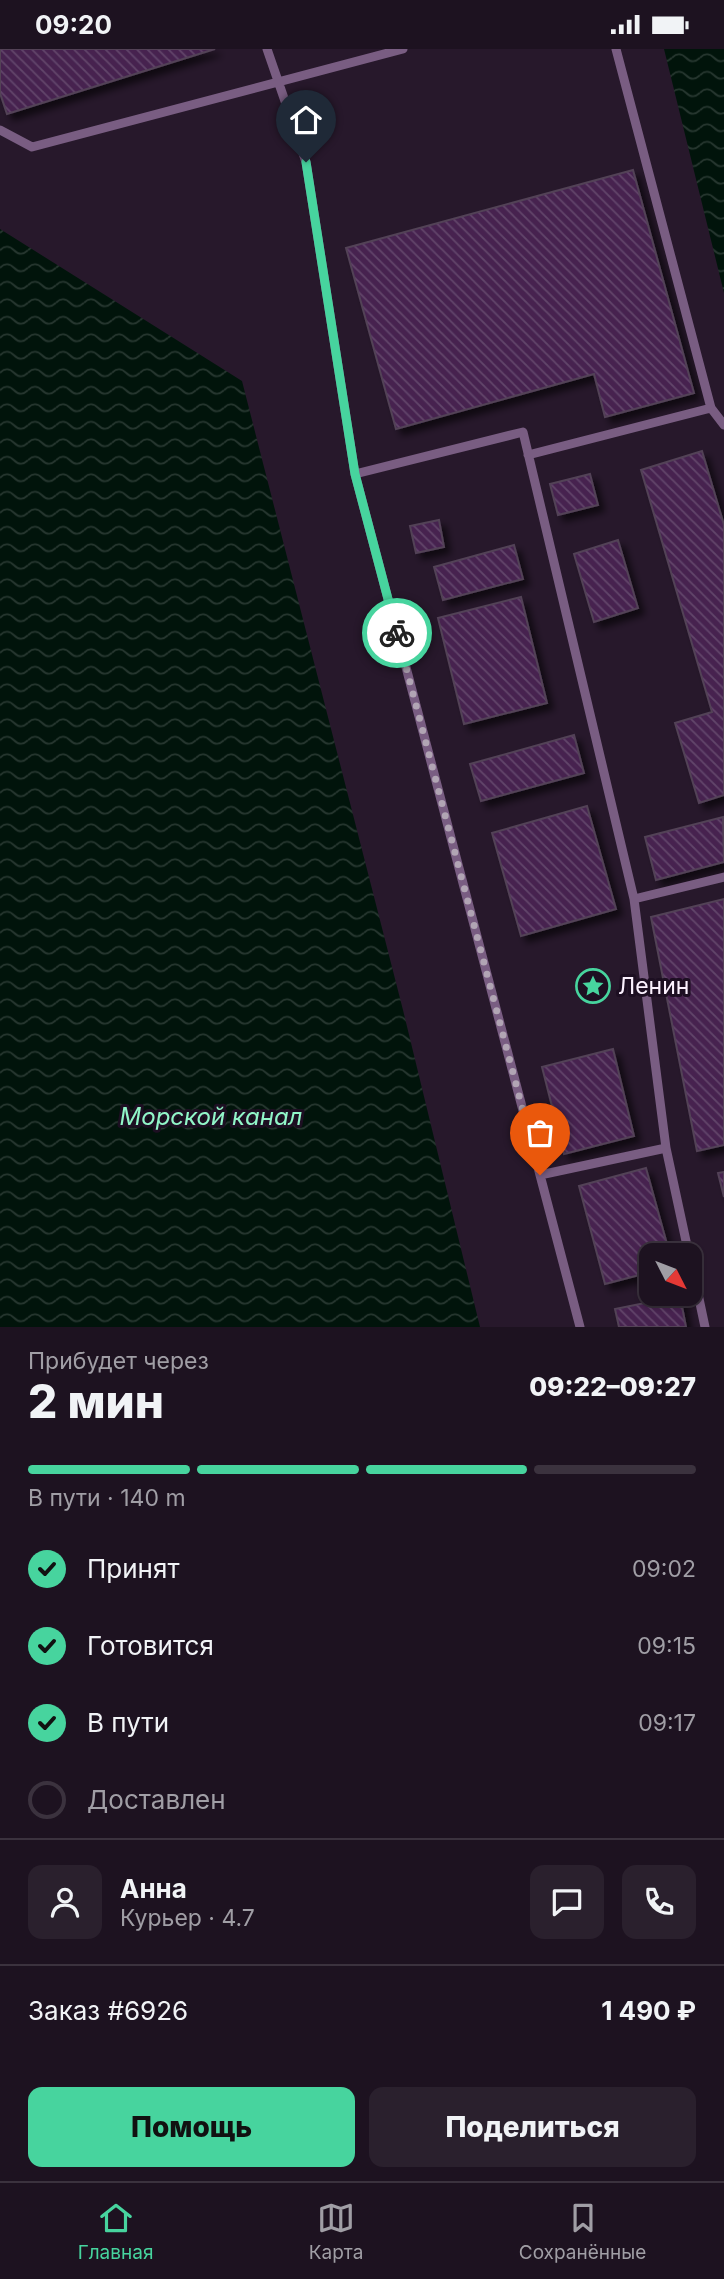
<!DOCTYPE html>
<html lang="ru">
<meta charset="utf-8">
<style>
body{margin:0;font-family:Inter,sans-serif;background:#2a202d;color:#f1f3f6;height:100vh;display:flex;flex-direction:column;font-size:26px;white-space:nowrap}
*{box-sizing:border-box;margin:0}
p{font-size:23px;color:#a09ea5}
.icon{flex:none;width:38px;height:38px;fill:none;stroke:currentColor;stroke-width:2;stroke-linecap:round;stroke-linejoin:round}
.map{position:relative;height:1278px;overflow:hidden}
.drawer{display:flex;flex-direction:column;background:#1d1220;flex:1}
.drawer>*{flex:none}
.needle{width:46px;rotate:132deg}
.controls{position:absolute;left:639px;top:1194px;display:grid;gap:14px}
.controls a{display:grid;place-items:center;width:63px;height:63px;border-radius:14px;background:#1d1220;box-shadow:0 2px 5px #0004,0 0 0 2px #3b323e;font-size:35px}
.pin{position:absolute;display:grid;place-items:center;width:60px;height:60px;color:#fff;margin:-72px -30px;border-radius:50% 50% 50% 0;rotate:-45deg;box-shadow:0 0 7px #0007}
.pin .icon{rotate:45deg}
.courier{position:absolute;display:grid;place-items:center;width:70px;height:70px;margin:-35px;border:5px solid #47d49e;border-radius:50%;background:#fff;color:#222;box-shadow:0 2px 9px #0007}
.overview em{font-style:normal;font-weight:800}
.overview div{display:flex;flex-direction:column-reverse}
.overview{display:flex;align-items:center;justify-content:space-between;height:119px;padding:0 28px}
h1{font-size:46px;font-weight:800;line-height:52px}
.bar{display:grid;grid-template-columns:repeat(4,1fr);gap:10px 7px;align-content:center;height:84px;padding:0 28px}
.bar i{height:9px;border-radius:5px;background:#3b323e}
.bar .active{background:#47d49e}
.bar p{grid-column:span 4}
.line{display:flex;align-items:center;gap:18px;padding:0 28px;border-top:2px solid #3b323e}
.line div{flex:1}
.round{display:grid;place-items:center;flex:none;width:74px;height:74px;border-radius:14px;background:#2a202d}
ol{padding:0 28px;list-style:none}
li{display:flex;align-items:center;gap:21px;height:77px}
li p{margin-inline-start:auto}
li .icon{padding:7px;border-radius:50%;background:#47d49e;color:#111;stroke-width:4}
li:last-child{color:#a09ea5}
li i{width:38px;height:38px;border:4px solid #3b323e;border-radius:50%}
.primary-button{display:flex;gap:14px;margin-top:auto;padding:14px 28px}
.primary-button a{flex:1;height:80px;border-radius:14px;background:#47d49e;color:#111;font-size:28px;font-weight:800;line-height:80px;text-align:center}
.primary-button a+a{background:#2a202d;color:#f1f3f6}
.status{display:flex;justify-content:space-between;align-items:center;height:49px;padding:0 35px;background:#1d1220;direction:ltr}
.status svg{height:19px;fill:currentColor}
.dock{display:flex;justify-content:space-around;align-items:center;height:98px;border-top:2px solid #3b323e;background:#1d1220;font-size:19px;color:#a09ea5}
.dock a{display:grid;justify-items:center;gap:4px}
.dock .active{color:#47d49e}
.map>svg:first-child{display:block}
.water{fill:url(#water-waves)}
.building{fill:url(#building-back-hatch);stroke:#524257;stroke-width:2;filter:url(#shadow)}
.lines{fill:none;stroke-linecap:round;stroke-linejoin:round}
.service{stroke:#795d82;stroke-width:9}
.done{stroke:#b1a5b4;stroke-width:7;stroke-dasharray:0 12.6}
.route{stroke:#47d49e;stroke-width:9}
.labels{text-anchor:middle;dominant-baseline:central;stroke-width:6;stroke-linejoin:round;paint-order:stroke}
.poi-label{font-size:23px;fill:#fbf1fe;stroke:#1d0f22;text-anchor:start}
.water-label{font-size:24px;font-style:italic;fill:#91f6c8;stroke:#1d0f22}
</style>
<div class="status"><b>09:20</b><svg viewBox="0 0 49 12"><path d="M0 12V9h3v3zM5 12V6h3v6zM10 12V3h3v9zM15 12V0h3v12zM26 1h20v11H26zM47 4h2v5h-2z"/></svg></div>
<div class="map">
<svg width="724" height="1278" viewBox="0 0 724 1278">
<defs>
<pattern id="water-waves" width="16" height="10" patternUnits="userSpaceOnUse" patternTransform="scale(1.75)"><rect width="16" height="10" fill="#01140b"/><path d="M0 5q4-4 8 0t8 0" fill="none" stroke="#273730"/></pattern>
<pattern id="building-back-hatch" width="6" height="6" patternUnits="userSpaceOnUse" patternTransform="scale(1.75)"><rect width="6" height="6" fill="#462450"/><path d="M-1 5l2 2M0 0l6 6M5-1l2 2" fill="none" stroke="#62446a"/></pattern>
<filter id="shadow"><feDropShadow dx="6" dy="6" stdDeviation="3.5" flood-color="#0009"/></filter>
</defs>
<rect width="100%" height="100%" fill="#27182b"/>
<path class="water" d="M 664,0 L 724,0 L 724,244 Z
M 0,180 L 242,332 L 403,961 L 480,1278 L 0,1278 Z"/>
<path class="building" d="M 0,0 L 215,0 L 7,65 L 0,44 Z
M 633,121 L 694,344 L 605,368 L 594,325 L 396,380 L 346,199 Z
M 702,402 L 724,476 L 724,746 L 699,754 L 675,674 L 712,663 L 641,421 Z
M 590,425 L 598,456 L 558,466 L 550,435 Z
M 439,471 L 444,498 L 416,504 L 410,477 Z
M 618,491 L 638,559 L 594,573 L 574,505 Z
M 514,496 L 523,530 L 443,551 L 434,518 Z
M 521,548 L 547,654 L 464,675 L 438,569 Z
M 574,686 L 584,724 L 481,752 L 470,715 Z
M 587,757 L 616,860 L 521,887 L 492,784 Z
M 723,768 L 724,813 L 656,831 L 645,788 Z
M 724,850 L 724,1096 L 697,1102 L 651,868 Z
M 613,1000 L 634,1087 L 564,1105 L 542,1018 Z
M 646,1119 L 670,1206 L 651,1206 L 651,1223 L 605,1235 L 579,1137 Z
M 724,1123 L 724,1148 L 718,1124 Z
M 680,1247 L 686,1278 L 619,1278 L 615,1260 Z"/>
<g class="lines">
<path class="service" d="M 267,0 L 306,113 L 355,425 L 540,1126
M 616,0 L 711,359 L 724,376
M 0,81 L 32,98 L 403,0
M 528,406 L 711,359
M 355,425 L 523,383 L 634,850 L 724,828
M 634,850 L 666,1099
M 690,1207 L 705,1278
M 580,1278 L 540,1126 L 666,1099 L 689,1206"/>
</g>
<g class="lines">
<path class="done" d="M 397,584 L 540,1126"/>
<path class="route" d="M 306,113 L 355,425 L 397,584"/>
</g>
<defs>
<g id="sight-ring" transform="scale(1.75)"><circle r="9.5" fill="#1d0f22" stroke="#47d49e" stroke-width="1.5"/><path d="M0-6L1.8-2.2L6-1.7L2.9 1.2L3.7 5.4L0 3.3L-3.7 5.4L-2.9 1.2L-6-1.7L-1.8-2.2Z" fill="#47d49e"/></g>
</defs>
<g fill-rule="evenodd">
<use href="#sight-ring" x="593" y="937"/>
</g>
<g class="labels">
<g class="poi-label">
<text x="618" y="937">Ленин</text>
</g>
<g class="water-label">
<text x="211" y="1067">Морской канал</text>
</g>
</g>
</svg>
<div class="controls">
<a><svg class="needle" viewBox="-14 -14 28 28"><path d="M0-13l5 13h-10z" fill="#e53935"/><path d="M0 13l5-13h-10z" fill="#a09ea5"/></svg></a>
</div>
<div class="pin" style="left:540px;top:1126px;background:#ea580c"><svg class="icon" aria-label="bag" viewBox="0 0 24 24"><path d="M5 8h14l-1 12H6zM9 8a3 3 0 0 1 6 0"/></svg></div>
<div class="pin" style="left:306px;top:113px;background:#1f2937"><svg class="icon" aria-label="home" viewBox="0 0 24 24"><path d="M3 11l9-7 9 7M6 9v11h12V9"/></svg></div>
<div class="courier" style="left:397px;top:584px"><svg class="icon" aria-label="bike" viewBox="0 0 24 24"><circle cx="6" cy="16" r="4"/><circle cx="18" cy="16" r="4"/><path d="M6 16l4-8h5l3 8M10 8l3 8H6M13 5h3"/></svg></div>
</div>
<section class="drawer">
<div class="overview"><div><h1>2 мин</h1><p>Прибудет через</p></div><em>09:22–09:27</em></div>
<div class="bar"><i class="active"></i><i class="active"></i><i class="active"></i><i></i><p>В пути · 140 m</p></div>
<ol>
<li><svg class="icon" aria-label="check" viewBox="0 0 24 24"><path d="M5 12l5 5 9-10"/></svg>Принят<p>09:02</p></li>
<li><svg class="icon" aria-label="check" viewBox="0 0 24 24"><path d="M5 12l5 5 9-10"/></svg>Готовится<p>09:15</p></li>
<li><svg class="icon" aria-label="check" viewBox="0 0 24 24"><path d="M5 12l5 5 9-10"/></svg>В пути<p>09:17</p></li>
<li><i></i>Доставлен</li>
</ol>
<div class="line" style="height:126px"><a class="round"><svg class="icon" aria-label="person" viewBox="0 0 24 24"><circle cx="12" cy="8" r="4"/><path d="M4 21q1-7 8-7t8 7"/></svg></a><div><b>Анна</b><p>Курьер · 4.7</p></div><a class="round"><svg class="icon" aria-label="chat" viewBox="0 0 24 24"><path d="M4 5h16v11H9l-5 4z"/></svg></a><a class="round"><svg class="icon" aria-label="phone" viewBox="0 0 24 24"><path d="M5 4h4l2 5-3 2q2 4 5 5l2-3 5 2v4C11 20 4 13 5 4z"/></svg></a></div>
<div class="line" style="height:91px"><div>Заказ #6926</div><b>1 490 ₽</b></div>
<div class="primary-button"><a>Помощь</a><a>Поделиться</a></div>
</section>
<nav class="dock">
<a class="active"><svg class="icon" aria-label="home" viewBox="0 0 24 24"><path d="M3 11l9-7 9 7M6 9v11h12V9"/></svg>Главная</a>
<a><svg class="icon" aria-label="map" viewBox="0 0 24 24"><path d="M3 6l6-2 6 2 6-2v14l-6 2-6-2-6 2zM9 4v14M15 6v14"/></svg>Карта</a>
<a><svg class="icon" aria-label="saved" viewBox="0 0 24 24"><path d="M7 4h10v16l-5-4-5 4z"/></svg>Сохранённые</a>
</nav>
